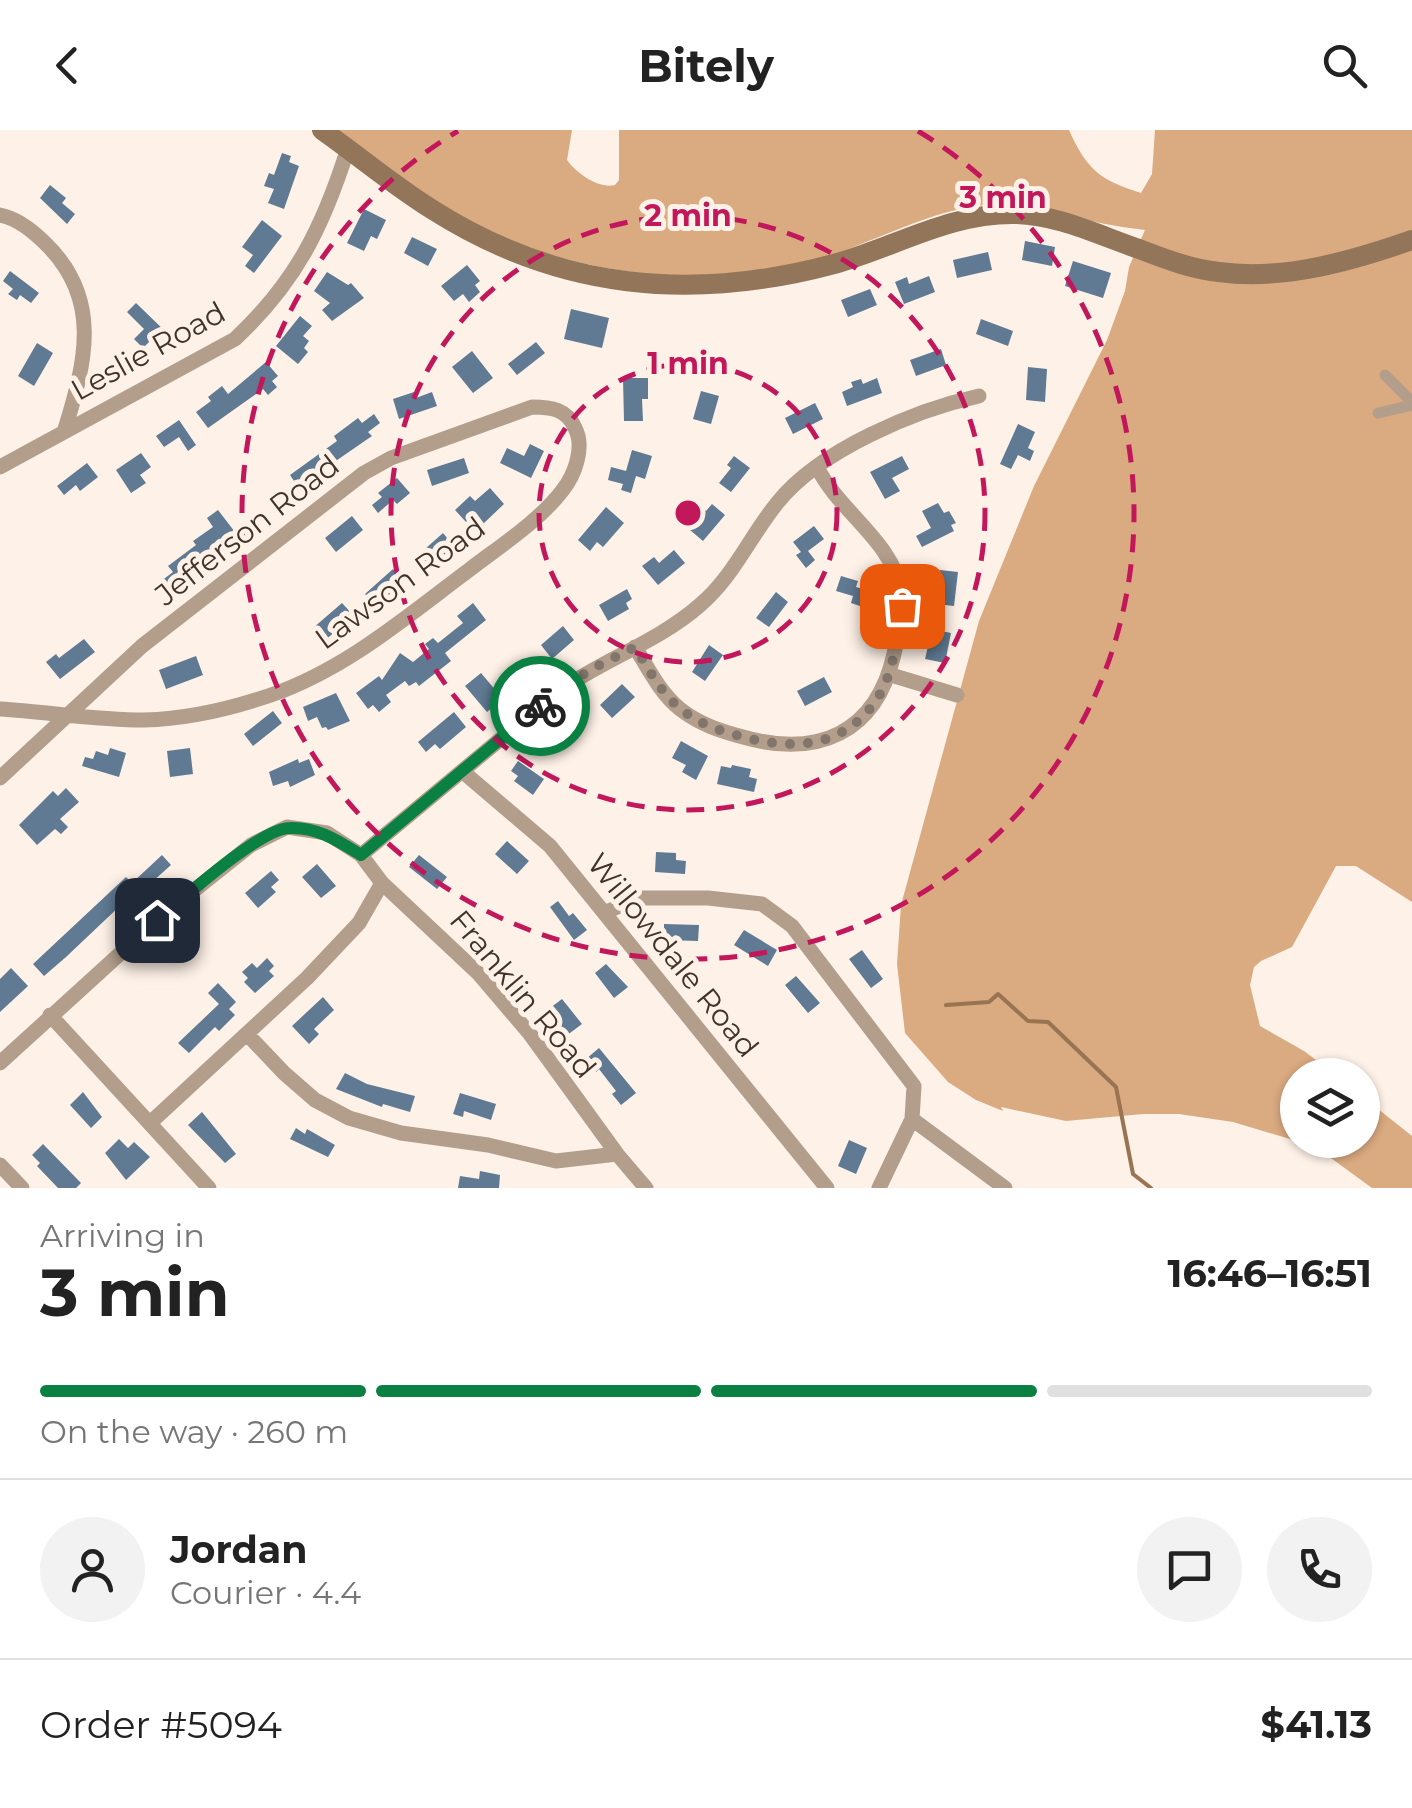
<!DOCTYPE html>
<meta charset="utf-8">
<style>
body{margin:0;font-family:Montserrat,sans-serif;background:#f2f2f2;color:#222;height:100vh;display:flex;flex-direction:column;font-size:38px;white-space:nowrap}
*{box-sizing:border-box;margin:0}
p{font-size:32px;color:#767676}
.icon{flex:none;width:55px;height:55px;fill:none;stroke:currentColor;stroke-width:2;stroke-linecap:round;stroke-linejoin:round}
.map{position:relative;height:1058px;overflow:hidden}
.side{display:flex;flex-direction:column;background:#fff;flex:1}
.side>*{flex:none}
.buttons{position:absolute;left:1280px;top:928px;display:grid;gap:20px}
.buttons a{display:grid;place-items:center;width:100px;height:100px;border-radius:50%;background:#fff;box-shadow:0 2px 8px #0004;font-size:50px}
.pin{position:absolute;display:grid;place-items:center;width:85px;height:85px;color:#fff;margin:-42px;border-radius:20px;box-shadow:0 5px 15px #0006}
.courier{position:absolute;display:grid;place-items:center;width:100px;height:100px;margin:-50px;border:8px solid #0b8043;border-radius:50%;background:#fff;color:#222;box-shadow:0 2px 12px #0007}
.overview em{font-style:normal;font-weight:700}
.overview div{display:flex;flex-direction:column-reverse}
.overview{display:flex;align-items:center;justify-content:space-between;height:170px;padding:0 40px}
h1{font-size:65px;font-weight:700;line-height:75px}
.bar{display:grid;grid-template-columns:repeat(4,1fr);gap:15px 10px;align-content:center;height:120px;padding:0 40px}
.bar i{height:12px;border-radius:8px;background:#e0e0e0}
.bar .selected{background:#0b8043}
.bar p{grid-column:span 4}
.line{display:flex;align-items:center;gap:25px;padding:0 40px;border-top:2px solid #e0e0e0}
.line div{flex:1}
.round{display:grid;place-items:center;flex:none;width:105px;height:105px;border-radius:52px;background:#f2f2f2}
header{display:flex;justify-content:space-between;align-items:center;height:130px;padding:0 40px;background:#fff;font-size:45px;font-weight:700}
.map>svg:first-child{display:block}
.forest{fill:#daaa80}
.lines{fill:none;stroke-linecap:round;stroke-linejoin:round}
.stream{stroke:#987453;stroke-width:4}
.building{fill:#5f7a92}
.pedestrian{stroke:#b39e8c;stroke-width:11}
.minor{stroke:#b39e8c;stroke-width:15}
.secondary{stroke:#93755a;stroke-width:20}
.done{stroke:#82766c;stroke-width:10;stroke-dasharray:0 18}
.route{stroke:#0b8043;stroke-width:12}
.ring{fill:none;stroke:#c2185b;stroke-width:5;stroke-dasharray:18 12}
.labels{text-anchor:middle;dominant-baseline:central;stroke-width:10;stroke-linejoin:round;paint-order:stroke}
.street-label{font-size:30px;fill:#40342a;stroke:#fef1e7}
.centre{fill:#c2185b;stroke:#fef1e7;stroke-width:5}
.ring-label{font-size:30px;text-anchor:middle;font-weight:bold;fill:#c2185b;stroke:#fef1e7;stroke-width:10;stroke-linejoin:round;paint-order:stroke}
</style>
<header><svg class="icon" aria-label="back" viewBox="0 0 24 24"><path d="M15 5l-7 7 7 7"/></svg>Bitely<svg class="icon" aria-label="search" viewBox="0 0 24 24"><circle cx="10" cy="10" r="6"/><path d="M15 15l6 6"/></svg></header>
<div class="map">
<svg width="1412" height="1058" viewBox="0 0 1412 1058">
<rect width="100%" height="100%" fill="#fef1e7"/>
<path class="forest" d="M 336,0 L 572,0 L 567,30 C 577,44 599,59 615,55 L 619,50 L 619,0 L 1069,0 C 1087,40 1100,50 1141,63 L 1152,44 L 1155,0 L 1412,0 L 1412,772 L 1356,736 L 1336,736 L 1292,817 L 1261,831 L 1254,837 L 1250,855 L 1260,896 L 1304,921 L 1336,945 L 1298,945 L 1298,1010 L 1362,1010 L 1363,967 L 1412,1006 L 1412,1058 L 1372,1058 L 1324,1023 L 1290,1009 L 1233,992 L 1179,984 L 1143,984 L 1066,991 L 1001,977 L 1003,981 L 976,970 L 948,952 L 905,903 L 897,834 L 901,775 L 979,491 L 1034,356 L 1107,210 L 1125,161 L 1129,137 L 1145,100 C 1130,98 1115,96 1100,93 C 1067,86 1038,73 1003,74 C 937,74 877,113 815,130 C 722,157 620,149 530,118 C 514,112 495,108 480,99 C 429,72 383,34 336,0 Z"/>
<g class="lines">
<path class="stream" d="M 946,875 L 989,872 L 998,864 L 1028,891 L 1048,892 L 1116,957 L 1133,1044 L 1151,1058"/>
</g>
<path class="building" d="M 282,23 L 291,26 L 289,32 L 299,36 L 284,79 L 268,73 L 274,59 L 264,56 L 269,43 L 274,45 Z
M 50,55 L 66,68 L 62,73 L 75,84 L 67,94 L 40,68 Z
M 364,79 L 386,90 L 377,109 L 371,106 L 364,121 L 347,113 Z
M 262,90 L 282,106 L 254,143 L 245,136 L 253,125 L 242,117 Z
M 412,107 L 437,119 L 428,136 L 404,123 Z
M 1025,111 L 1055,117 L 1052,136 L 1022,130 Z
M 988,122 L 992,140 L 957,148 L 953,130 Z
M 1073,131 L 1111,143 L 1103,168 L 1065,156 Z
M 467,135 L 480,151 L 475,155 L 480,162 L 469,172 L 463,164 L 454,171 L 441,156 Z
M 10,141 L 39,163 L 31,173 L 20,165 L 17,170 L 8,164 L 13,159 L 3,151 Z
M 327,142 L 348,155 L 351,153 L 364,168 L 332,191 L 322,180 L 330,173 L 314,161 Z
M 929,146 L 935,162 L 904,174 L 895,152 L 907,147 L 909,154 Z
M 870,159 L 877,175 L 848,187 L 841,170 Z
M 136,173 L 168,204 L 156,215 L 151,210 L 143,218 L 134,209 L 144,199 L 127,182 Z
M 571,179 L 609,188 L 602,218 L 564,209 Z
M 300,186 L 312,196 L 303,206 L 309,211 L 304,218 L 308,222 L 298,234 L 276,216 Z
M 981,189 L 1013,201 L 1008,216 L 976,204 Z
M 536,212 L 545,223 L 517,245 L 508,234 Z
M 37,213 L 53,223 L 34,256 L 18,246 Z
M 941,219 L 946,235 L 916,246 L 910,230 Z
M 472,221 L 493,248 L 473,263 L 452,237 Z
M 266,232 L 278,246 L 272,251 L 277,257 L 268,265 L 263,259 L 208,298 L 196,282 L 211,271 L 208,267 L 222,256 L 228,264 Z
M 1028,237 L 1047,239 L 1045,272 L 1026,270 Z
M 623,248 L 648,248 L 648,269 L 642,269 L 643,291 L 624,291 Z
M 877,248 L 882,263 L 847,276 L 842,262 L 853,257 L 851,252 L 861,249 L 863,254 Z
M 701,261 L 719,266 L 711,294 L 693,289 Z
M 414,262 L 416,268 L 432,262 L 437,276 L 399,289 L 393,269 Z
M 815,273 L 823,289 L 793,304 L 785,288 Z
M 374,284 L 380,293 L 368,302 L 372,306 L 298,357 L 290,345 L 337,311 L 334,306 L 358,288 L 362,293 Z
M 179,290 L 196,315 L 188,321 L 179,307 L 164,317 L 156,306 Z
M 1018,294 L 1035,302 L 1028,318 L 1034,321 L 1030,331 L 1018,325 L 1011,339 L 1000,334 Z
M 530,314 L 544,321 L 531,348 L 500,333 L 507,318 L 524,326 Z
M 632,320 L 652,326 L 645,349 L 636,346 L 631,363 L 621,360 L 623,354 L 608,350 L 611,337 L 626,341 Z
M 141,323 L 151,337 L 140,345 L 146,353 L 131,363 L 116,340 Z
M 734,326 L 750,338 L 731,362 L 719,353 L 731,338 L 727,335 Z
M 902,326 L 909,339 L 892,348 L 900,361 L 885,369 L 870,342 Z
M 464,328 L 469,343 L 432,356 L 427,340 Z
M 87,333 L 98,347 L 80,361 L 76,355 L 64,365 L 57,356 Z
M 397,348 L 410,363 L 397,374 L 393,370 L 378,383 L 372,375 L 382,367 L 378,363 Z
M 490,358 L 504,374 L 483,394 L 474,385 L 466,392 L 455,380 L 470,366 L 475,371 Z
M 938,373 L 944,383 L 949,381 L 956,393 L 951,395 L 954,401 L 922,417 L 916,406 L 931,398 L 922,381 Z
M 712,374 L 725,385 L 703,411 L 690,400 L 695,394 L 689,388 L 699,375 L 706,381 Z
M 606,377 L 624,393 L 603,417 L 597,412 L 590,421 L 578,410 Z
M 218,380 L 238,406 L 182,444 L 187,450 L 164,466 L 156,455 L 173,442 L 168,436 L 196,415 L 193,411 L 213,397 L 207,388 Z
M 352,386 L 363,400 L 336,422 L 325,408 Z
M 814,396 L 824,409 L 808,421 L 815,430 L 806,438 L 796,425 L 801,422 L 793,412 Z
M 443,403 L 454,416 L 427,440 L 416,427 Z
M 674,420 L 685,433 L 658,455 L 642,436 L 654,427 L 659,433 Z
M 393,439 L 404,452 L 376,476 L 365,464 Z
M 940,440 L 958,442 L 954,476 L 936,474 Z
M 841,446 L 858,451 L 856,457 L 874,462 L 869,479 L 851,473 L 853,466 L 836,461 Z
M 627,459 L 632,469 L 626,473 L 629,479 L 608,491 L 599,475 Z
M 776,462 L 788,472 L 769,497 L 756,488 Z
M 342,473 L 354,486 L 324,511 L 313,498 Z
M 473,473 L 486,490 L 445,523 L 451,531 L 419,556 L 416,552 L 409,556 L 405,551 L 386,565 L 391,572 L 379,582 L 373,575 L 368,579 L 356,563 L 379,546 L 382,550 L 400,523 L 413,532 L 429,519 L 425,514 L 433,508 L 438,513 L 463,493 L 457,486 Z
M 563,496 L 574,510 L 552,529 L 541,515 Z
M 932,499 L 951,503 L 945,533 L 925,529 Z
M 84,509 L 95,522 L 60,549 L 46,532 L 56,524 L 59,528 Z
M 709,515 L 723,525 L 705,551 L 692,542 Z
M 196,526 L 203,545 L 166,559 L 159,540 Z
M 481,543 L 503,569 L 487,582 L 465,556 Z
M 824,547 L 832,562 L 805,576 L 797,561 Z
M 622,554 L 635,567 L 612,588 L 600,575 Z
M 336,563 L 350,591 L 328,600 L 326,597 L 322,598 L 317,587 L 308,591 L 303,577 Z
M 273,581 L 282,593 L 253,616 L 244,604 Z
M 454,582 L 466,597 L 440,619 L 435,614 L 426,622 L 418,612 Z
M 681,611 L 708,626 L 696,650 L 682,642 L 686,635 L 672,628 Z
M 110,618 L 126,623 L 119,647 L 82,636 L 85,627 L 93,629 L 96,621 L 108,625 Z
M 190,618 L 193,644 L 170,647 L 167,621 Z
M 298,629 L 299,633 L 309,629 L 315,645 L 290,657 L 288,651 L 273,656 L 269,642 Z
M 518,631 L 544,649 L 533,665 L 514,651 L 518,646 L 511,641 Z
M 732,635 L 751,639 L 749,647 L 757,649 L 754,662 L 717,654 L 721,636 L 731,638 Z
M 66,658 L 79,672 L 60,689 L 68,697 L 61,704 L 55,699 L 37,715 L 19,695 L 53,661 L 58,666 Z
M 507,711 L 529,731 L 517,744 L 495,724 Z
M 656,722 L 676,723 L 676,730 L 686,731 L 685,744 L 655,742 Z
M 162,725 L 171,735 L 124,777 L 122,774 L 66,827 L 44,846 L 33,834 L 126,747 L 132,753 Z
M 419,725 L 447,747 L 437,759 L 409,737 Z
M 317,734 L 336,756 L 321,768 L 302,747 Z
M 271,741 L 279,750 L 271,757 L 276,762 L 258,778 L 245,763 Z
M 558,771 L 569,786 L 573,783 L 587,800 L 574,810 L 550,777 Z
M 664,794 L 699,795 L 698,811 L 664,810 Z
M 744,800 L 777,820 L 768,836 L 734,815 Z
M 862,820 L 883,849 L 871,858 L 849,829 Z
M 267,828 L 274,836 L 269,841 L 274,846 L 255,863 L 244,852 L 248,848 L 242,842 L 252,833 L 257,838 Z
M 606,834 L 628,857 L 614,868 L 595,843 Z
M 11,838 L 28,856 L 0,882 L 0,849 Z
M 796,846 L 820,873 L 808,883 L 785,855 Z
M 218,853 L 236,872 L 229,879 L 235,885 L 219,901 L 215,897 L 189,923 L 178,913 L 219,874 L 208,863 Z
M 323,867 L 334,880 L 314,899 L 319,904 L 309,914 L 292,896 Z
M 562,869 L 582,894 L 566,906 L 546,881 Z
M 599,918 L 636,963 L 621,975 L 612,964 L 616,961 L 599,939 L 596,942 L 586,929 Z
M 345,943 L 367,954 L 415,966 L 410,982 L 383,974 L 382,977 L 336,959 Z
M 83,962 L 102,987 L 91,998 L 70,975 Z
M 460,963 L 496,974 L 491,990 L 464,981 L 463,987 L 453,984 Z
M 202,982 L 236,1024 L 225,1033 L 188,995 Z
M 296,998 L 305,1004 L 307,999 L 335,1015 L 328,1027 L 290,1009 Z
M 119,1009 L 128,1018 L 134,1012 L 150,1027 L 126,1050 L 105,1023 Z
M 849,1010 L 867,1018 L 856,1044 L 838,1036 Z
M 43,1014 L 81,1053 L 76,1058 L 58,1058 L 37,1036 L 40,1033 L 32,1025 Z
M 480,1041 L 500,1045 L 499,1058 L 458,1058 L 460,1046 L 479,1049 Z"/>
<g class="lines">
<path class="pedestrian" d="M 1385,245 L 1412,272
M 1378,283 L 1412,275"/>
<path class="minor" d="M 0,85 C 16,88 33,101 45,113 C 102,168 86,231 65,299
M 0,337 L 235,209 C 296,152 323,97 348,18
M 635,517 C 648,538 660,563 680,579 C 699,594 720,601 743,607 C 817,628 876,604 894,524 C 898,505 905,483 902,463 C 892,410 840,383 817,337
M 888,544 L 957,565
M 0,579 C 48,582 97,590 144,590 C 187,589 230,579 271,565 C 346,539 406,487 469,440 C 500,416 538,392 562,361 C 575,345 585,317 575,298 C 567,279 551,277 532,277 L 391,328 L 364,343 L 142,516 L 0,648
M 462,641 L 550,716 L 827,1058
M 361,725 L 556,563 C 602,530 658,512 700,475 C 734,446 750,406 778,372 C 820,320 915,280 979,266
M 606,782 L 638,768 L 708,768 L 762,774 L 792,796 L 914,956 L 912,989 L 879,1058
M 50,885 L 209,1058
M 247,904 L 284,943 L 315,970 L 349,988 L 401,1003 L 488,1015 L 556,1031 L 617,1024
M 0,933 L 157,790 L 251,715 L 287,697 L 327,703 L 361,725 L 382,753 L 478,843 L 530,904 L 617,1024 L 646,1058
M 912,989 L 1005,1058
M 150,993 L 307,848 L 359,793 L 382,753
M 0,1035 L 22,1058"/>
<path class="secondary" d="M 322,0 C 359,26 394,56 433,80 C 559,160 692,172 834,134 C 896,117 949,83 1015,84 C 1059,85 1098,105 1139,119 C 1165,129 1191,139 1219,142 C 1283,151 1352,131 1412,110"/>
</g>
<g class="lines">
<path class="done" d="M 540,576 L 588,541 L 635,517 C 647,536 658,558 675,574 C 692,590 713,599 736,605 C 787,620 840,621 875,572 C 894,545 897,508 902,476"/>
<path class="route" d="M 157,790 C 183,769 260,698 290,698 C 318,697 338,711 361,725 L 540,576"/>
</g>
<g class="ring">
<circle cx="688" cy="383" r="149"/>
<circle cx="688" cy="383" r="297"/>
<path d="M918 1A446 446 0 1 1 458 1"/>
</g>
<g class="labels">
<g class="street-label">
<text transform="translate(148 221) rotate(-29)">Leslie Road</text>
<text transform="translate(247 400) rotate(-38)">Jefferson Road</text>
<text transform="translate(400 453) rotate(-36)">Lawson Road</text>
<text transform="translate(673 825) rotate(51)">Willowdale Road</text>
<text transform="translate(523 864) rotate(50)">Franklin Road</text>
</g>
</g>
<circle cx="688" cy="383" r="15" class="centre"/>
<g class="ring-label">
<text x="1003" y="78">3 min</text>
<text x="688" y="96">2 min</text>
<text x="688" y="244">1 min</text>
</g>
</svg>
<div class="buttons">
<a><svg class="icon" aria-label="layers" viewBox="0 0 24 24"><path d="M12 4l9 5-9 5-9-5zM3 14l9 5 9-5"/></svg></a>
</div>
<div class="pin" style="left:902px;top:476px;background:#ea580c"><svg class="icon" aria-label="bag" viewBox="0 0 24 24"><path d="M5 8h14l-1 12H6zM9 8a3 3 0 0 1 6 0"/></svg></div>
<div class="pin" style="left:157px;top:790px;background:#1f2937"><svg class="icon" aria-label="home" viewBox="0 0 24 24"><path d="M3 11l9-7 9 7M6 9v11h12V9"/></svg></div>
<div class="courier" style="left:540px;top:576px"><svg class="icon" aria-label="bike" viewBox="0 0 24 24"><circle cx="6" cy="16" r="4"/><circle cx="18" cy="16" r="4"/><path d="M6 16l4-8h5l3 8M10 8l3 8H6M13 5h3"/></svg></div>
</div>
<section class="side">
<div class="overview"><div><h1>3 min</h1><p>Arriving in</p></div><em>16:46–16:51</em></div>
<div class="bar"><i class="selected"></i><i class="selected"></i><i class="selected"></i><i></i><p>On the way · 260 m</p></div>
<div class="line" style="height:180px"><a class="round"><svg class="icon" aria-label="person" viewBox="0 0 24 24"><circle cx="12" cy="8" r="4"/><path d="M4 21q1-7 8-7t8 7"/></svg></a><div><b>Jordan</b><p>Courier · 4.4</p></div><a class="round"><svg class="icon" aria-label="chat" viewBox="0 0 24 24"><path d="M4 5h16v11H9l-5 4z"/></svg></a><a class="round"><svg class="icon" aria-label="phone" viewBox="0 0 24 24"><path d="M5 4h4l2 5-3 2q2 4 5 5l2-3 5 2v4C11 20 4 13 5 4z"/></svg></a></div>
<div class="line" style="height:130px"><div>Order #5094</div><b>$41.13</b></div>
</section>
